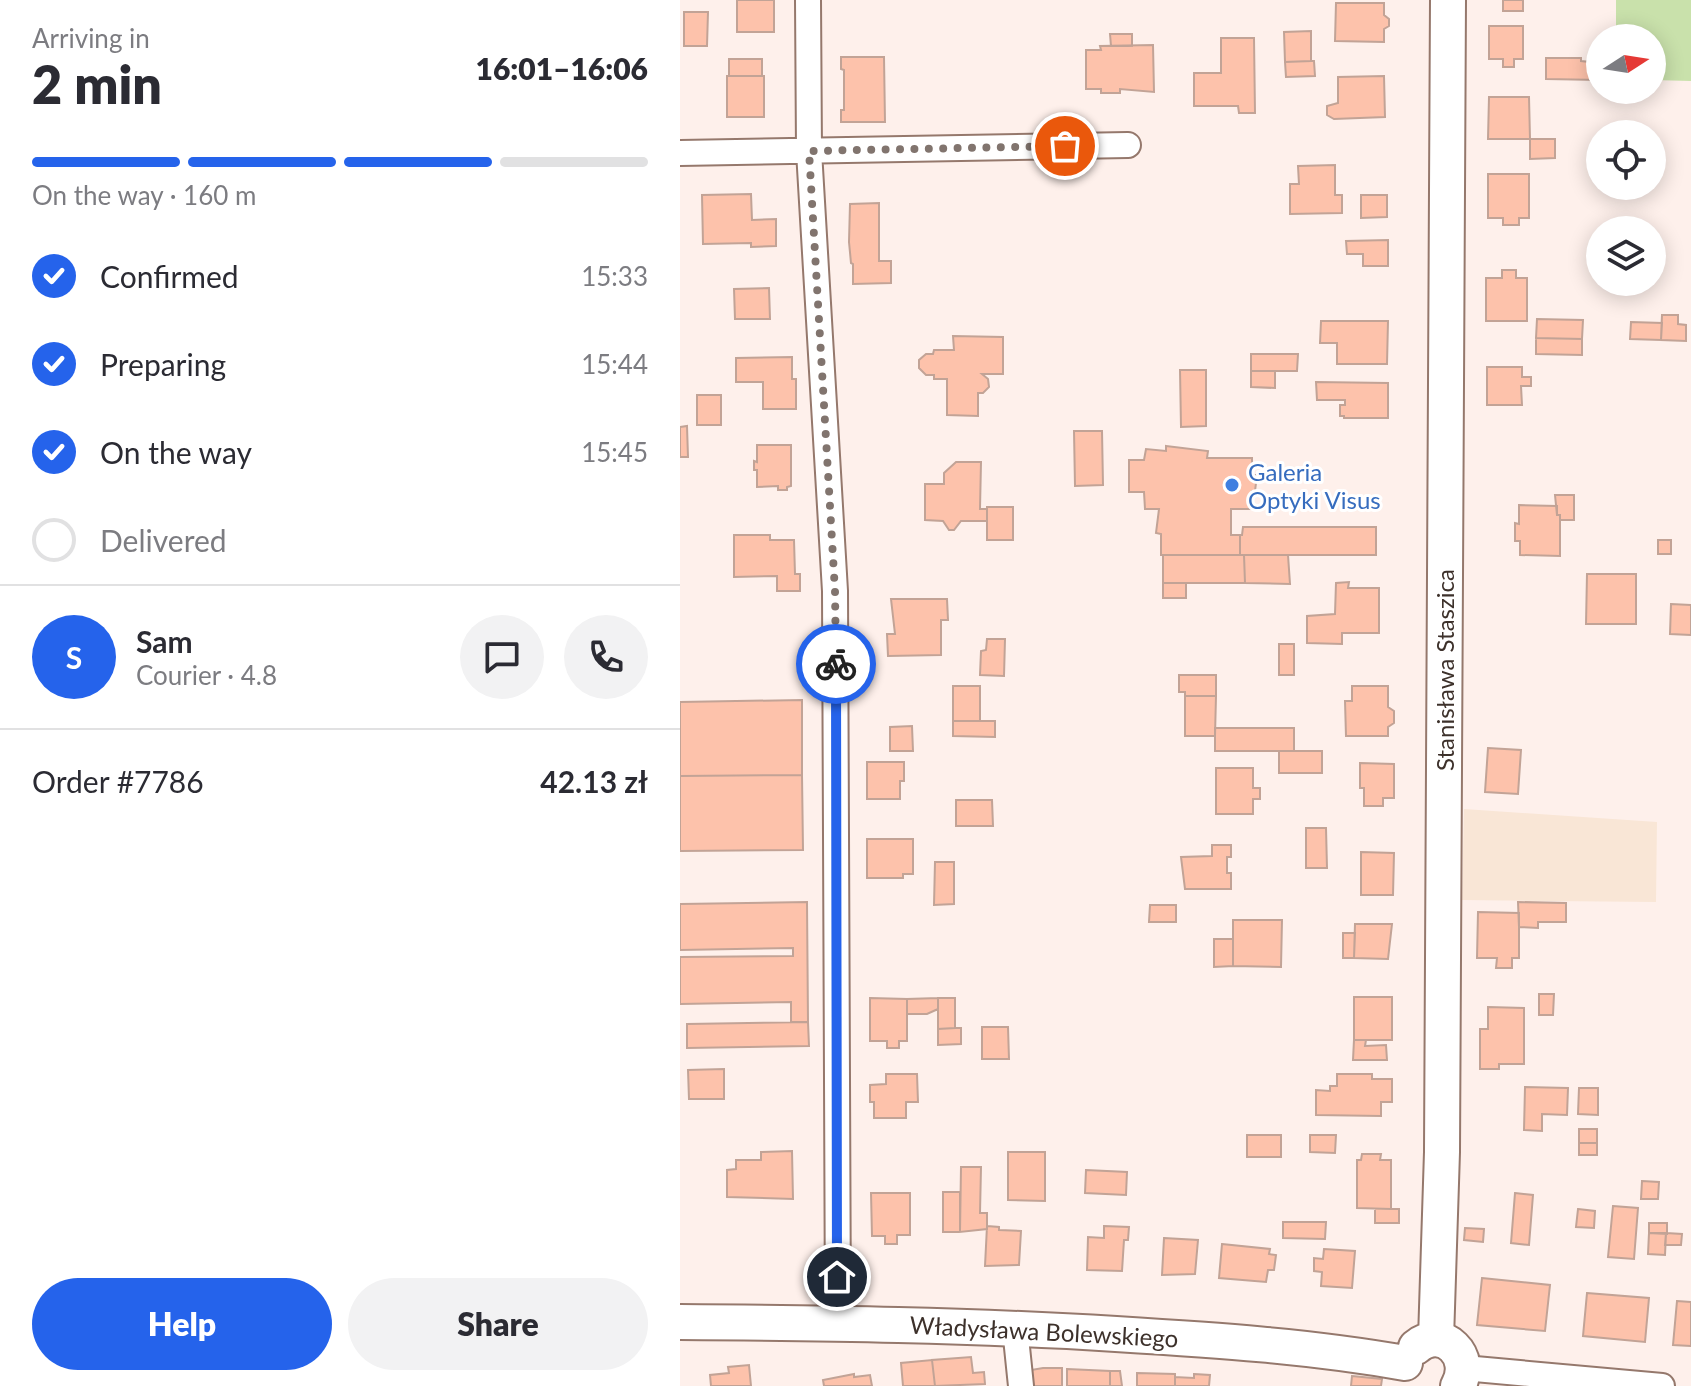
<!DOCTYPE html>
<meta charset="utf-8">
<style>
body{margin:0;font-family:Lato,sans-serif;background:#f2f2f3;color:#2b2b33;height:100vh;display:flex;flex-direction:column;font-size:30px;white-space:nowrap}
*{box-sizing:border-box;margin:0}
p{font-size:26px;color:#7c7c81}
.icon{flex:none;width:44px;height:44px;fill:none;stroke:currentColor;stroke-width:2;stroke-linecap:round;stroke-linejoin:round}
.map{position:relative;flex:1;overflow:hidden}
.sheet{display:flex;flex-direction:column;background:#fff;width:680px}
.sheet>*{flex:none}
.needle{width:52px;rotate:78deg}
.fabs{position:absolute;left:906px;top:24px;display:grid;gap:16px}
.fabs a{display:grid;place-items:center;width:80px;height:80px;border-radius:50%;background:#fff;box-shadow:0 4px 20px #0003;font-size:40px}
.pin{position:absolute;display:grid;place-items:center;width:68px;height:68px;color:#fff;margin:-34px;border:4px solid #fff;border-radius:50%;box-shadow:0 2px 8px #0007}
.courier{position:absolute;display:grid;place-items:center;width:80px;height:80px;margin:-40px;border:6px solid #2563eb;border-radius:50%;background:#fff;color:#222;box-shadow:0 2px 10px #0007}
.head em{font-style:normal;font-weight:800}
.head div{display:flex;flex-direction:column-reverse}
.head{display:flex;align-items:center;justify-content:space-between;height:136px;padding:0 32px}
h1{font-size:52px;font-weight:800;line-height:60px}
.bar{display:grid;grid-template-columns:repeat(4,1fr);gap:12px 8px;align-content:center;height:96px;padding:0 32px}
.bar i{height:10px;border-radius:6px;background:#e1e1e2}
.bar .active{background:#2563eb}
.bar p{grid-column:span 4}
.line{display:flex;align-items:center;gap:20px;padding:0 32px;border-top:2px solid #e1e1e2}
.line div{flex:1}
.round{display:grid;place-items:center;flex:none;width:84px;height:84px;border-radius:42px;background:#f2f2f3}
ol{padding:0 32px;list-style:none}
li{display:flex;align-items:center;gap:24px;height:88px}
li p{margin-inline-start:auto}
li .icon{padding:8px;border-radius:50%;background:#2563eb;color:#fff;stroke-width:4}
li:last-child{color:#7c7c81}
li i{width:44px;height:44px;border:4px solid #e1e1e2;border-radius:50%}
.primary-button{display:flex;gap:16px;margin-top:auto;padding:16px 32px}
.primary-button a{flex:1;height:92px;border-radius:48px;background:#2563eb;color:#fff;font-size:32px;font-weight:800;line-height:92px;text-align:center}
.primary-button a+a{background:#f2f2f3;color:#2b2b33}
main{display:flex;flex:1;min-height:0}
.map>svg:first-child{display:block}
.commercial{fill:#f9e6d6}
.green{fill:#c9e1ab}
.building{fill:#fdc2ab;stroke:#c2a396;stroke-width:2}
.lines{fill:none;stroke-linecap:round;stroke-linejoin:round}
.street-casing{stroke:#95786c;stroke-width:28}
.secondary-casing{stroke:#95786c;stroke-width:38}
.street{stroke:#fff;stroke-width:24}
.secondary{stroke:#fff;stroke-width:34}
.done{stroke:#81746e;stroke-width:8;stroke-dasharray:0 14.4}
.route{stroke:#2563eb;stroke-width:10}
.shop-dot{fill:#3f7fe0;stroke:#fff;stroke-width:3}
.labels{text-anchor:middle;dominant-baseline:central;stroke-width:6;stroke-linejoin:round;paint-order:stroke}
.shop-label{font-size:24px;fill:#366cbe;stroke:#fff;text-anchor:start}
.street-label{font-size:24px;fill:#3d312b;stroke:#fff}
</style>
<main>
<section class="sheet">
<div class="head"><div><h1>2 min</h1><p>Arriving in</p></div><em>16:01–16:06</em></div>
<div class="bar"><i class="active"></i><i class="active"></i><i class="active"></i><i></i><p>On the way · 160 m</p></div>
<ol>
<li><svg class="icon" aria-label="check" viewBox="0 0 24 24"><path d="M5 12l5 5 9-10"/></svg>Confirmed<p>15:33</p></li>
<li><svg class="icon" aria-label="check" viewBox="0 0 24 24"><path d="M5 12l5 5 9-10"/></svg>Preparing<p>15:44</p></li>
<li><svg class="icon" aria-label="check" viewBox="0 0 24 24"><path d="M5 12l5 5 9-10"/></svg>On the way<p>15:45</p></li>
<li><i></i>Delivered</li>
</ol>
<div class="line" style="height:144px"><b class="round" style="background:#2563eb;color:#fff">S</b><div><b>Sam</b><p>Courier · 4.8</p></div><a class="round"><svg class="icon" aria-label="chat" viewBox="0 0 24 24"><path d="M4 5h16v11H9l-5 4z"/></svg></a><a class="round"><svg class="icon" aria-label="phone" viewBox="0 0 24 24"><path d="M5 4h4l2 5-3 2q2 4 5 5l2-3 5 2v4C11 20 4 13 5 4z"/></svg></a></div>
<div class="line" style="height:104px"><div>Order #7786</div><b>42.13 zł</b></div>
<div class="primary-button"><a>Help</a><a>Share</a></div>
</section>
<div class="map">
<svg width="1011" height="1386" viewBox="0 0 1011 1386">
<rect width="100%" height="100%" fill="#fef0eb"/>
<path class="commercial" d="M 784,809 L 977,822 L 976,902 L 782,900 Z"/>
<path class="green" d="M 936,0 L 1011,0 L 1011,81 L 972,80 L 972,38 L 936,38 Z"/>
<path class="building" d="M 57,0 L 94,0 L 94,32 L 57,32 Z
M 823,0 L 843,0 L 843,11 L 823,11 Z
M 656,3 L 704,3 L 704,15 L 709,19 L 709,26 L 704,29 L 704,42 L 655,41 Z
M 4,12 L 28,12 L 27,46 L 4,46 Z
M 809,26 L 843,26 L 843,59 L 834,59 L 834,67 L 823,67 L 823,59 L 809,59 Z
M 631,31 L 631,61 L 605,62 L 604,32 Z
M 430,34 L 452,34 L 452,46 L 431,46 Z
M 541,38 L 574,38 L 575,113 L 559,113 L 558,106 L 514,106 L 514,73 L 541,73 Z
M 473,45 L 474,92 L 440,89 L 440,93 L 421,93 L 421,89 L 406,89 L 406,50 L 421,50 L 420,46 Z
M 161,57 L 204,57 L 205,122 L 161,122 L 161,110 L 164,110 L 164,70 L 161,69 Z
M 866,58 L 901,58 L 901,61 L 920,63 L 920,80 L 866,79 Z
M 49,59 L 82,59 L 82,76 L 49,76 Z
M 631,61 L 634,61 L 635,76 L 606,77 L 605,62 Z
M 47,76 L 84,76 L 84,117 L 47,117 Z
M 704,76 L 705,117 L 654,119 L 647,115 L 647,106 L 658,103 L 658,77 Z
M 809,97 L 849,97 L 850,139 L 808,139 Z
M 850,139 L 875,139 L 875,158 L 850,159 Z
M 655,165 L 655,195 L 662,195 L 662,213 L 610,214 L 610,184 L 619,184 L 618,166 Z
M 808,174 L 849,174 L 849,218 L 839,218 L 839,225 L 823,225 L 823,218 L 808,218 Z
M 71,194 L 72,220 L 96,219 L 96,246 L 71,247 L 71,243 L 23,244 L 22,195 Z
M 681,195 L 707,195 L 707,217 L 681,218 Z
M 199,203 L 199,261 L 211,261 L 211,283 L 173,284 L 173,264 L 171,263 L 169,242 L 170,204 Z
M 708,240 L 708,266 L 683,266 L 683,254 L 667,254 L 666,241 Z
M 822,270 L 836,270 L 836,278 L 847,278 L 847,321 L 806,321 L 806,278 L 822,278 Z
M 89,288 L 90,319 L 55,319 L 54,289 Z
M 982,315 L 998,315 L 998,324 L 1006,325 L 1006,341 L 981,340 Z
M 857,319 L 903,320 L 902,339 L 856,338 Z
M 641,321 L 708,321 L 707,364 L 657,364 L 657,343 L 640,343 Z
M 951,322 L 982,323 L 981,340 L 950,339 Z
M 273,336 L 323,337 L 323,374 L 302,374 L 308,379 L 309,387 L 303,393 L 298,393 L 298,416 L 267,415 L 267,379 L 254,379 L 254,375 L 246,375 L 239,368 L 239,360 L 246,354 L 253,354 L 254,350 L 274,350 Z
M 856,338 L 902,339 L 902,355 L 856,354 Z
M 571,354 L 618,354 L 617,371 L 571,371 Z
M 112,357 L 112,379 L 116,379 L 116,409 L 83,409 L 83,382 L 56,382 L 56,358 Z
M 807,367 L 842,367 L 842,377 L 851,377 L 851,386 L 841,386 L 842,405 L 807,405 Z
M 500,370 L 526,370 L 526,426 L 501,427 Z
M 571,371 L 595,371 L 595,388 L 571,387 Z
M 636,382 L 708,383 L 708,418 L 664,418 L 664,416 L 660,416 L 660,405 L 665,405 L 665,400 L 637,400 Z
M 17,395 L 41,395 L 41,425 L 17,425 Z
M 7,426 L 8,457 L 0,457 L 0,427 Z
M 394,431 L 422,431 L 423,485 L 395,486 Z
M 77,445 L 111,445 L 111,486 L 107,487 L 107,490 L 98,490 L 98,486 L 77,487 L 77,470 L 74,470 L 74,461 L 77,462 Z
M 486,446 L 528,451 L 527,458 L 572,458 L 572,475 L 577,475 L 575,491 L 572,491 L 571,509 L 551,509 L 551,535 L 560,535 L 560,555 L 481,555 L 481,534 L 476,533 L 479,509 L 465,509 L 464,492 L 449,492 L 449,460 L 464,460 L 466,449 L 486,451 Z
M 276,462 L 301,462 L 300,509 L 307,509 L 307,521 L 281,521 L 274,530 L 269,530 L 263,521 L 245,520 L 245,484 L 264,484 L 264,473 Z
M 875,495 L 894,495 L 894,520 L 880,520 L 880,515 L 877,515 Z
M 839,505 L 877,506 L 877,515 L 880,515 L 880,556 L 840,555 L 840,541 L 835,541 L 835,523 L 839,524 Z
M 307,507 L 333,507 L 333,540 L 307,540 Z
M 563,527 L 696,527 L 696,555 L 560,555 L 560,535 L 562,535 Z
M 54,535 L 90,535 L 90,540 L 114,540 L 115,574 L 120,574 L 120,591 L 97,591 L 97,576 L 54,577 Z
M 978,540 L 991,540 L 991,554 L 978,554 Z
M 483,555 L 564,555 L 565,583 L 483,583 Z
M 564,555 L 608,555 L 610,584 L 565,583 Z
M 907,574 L 956,574 L 956,624 L 906,624 Z
M 669,582 L 668,588 L 699,588 L 699,633 L 662,633 L 662,644 L 627,643 L 627,616 L 655,614 L 656,583 Z
M 483,583 L 506,583 L 506,598 L 483,598 Z
M 211,599 L 267,599 L 268,620 L 261,620 L 261,655 L 208,656 L 207,634 L 215,634 Z
M 991,604 L 1011,605 L 1011,635 L 990,634 Z
M 307,639 L 325,639 L 324,676 L 300,675 L 301,651 L 306,650 Z
M 599,644 L 614,644 L 614,675 L 599,675 Z
M 499,675 L 536,675 L 536,696 L 505,696 L 505,692 L 499,692 Z
M 273,686 L 300,686 L 300,721 L 273,721 Z
M 672,686 L 708,686 L 708,707 L 714,711 L 714,723 L 708,727 L 708,736 L 666,736 L 665,701 L 672,701 Z
M 505,696 L 536,696 L 535,736 L 505,736 Z
M 122,700 L 122,775 L 0,776 L 0,702 Z
M 273,721 L 315,721 L 315,737 L 273,736 Z
M 232,726 L 233,751 L 210,751 L 210,727 Z
M 535,728 L 614,728 L 614,751 L 535,751 Z
M 808,748 L 841,750 L 838,794 L 805,792 Z
M 599,751 L 642,751 L 642,773 L 599,773 Z
M 187,762 L 224,762 L 224,781 L 220,781 L 220,799 L 187,799 Z
M 680,763 L 714,764 L 714,798 L 703,798 L 703,806 L 684,806 L 684,788 L 680,788 Z
M 536,768 L 573,768 L 573,788 L 580,788 L 580,799 L 573,799 L 573,814 L 536,814 Z
M 122,775 L 123,850 L 0,851 L 0,776 Z
M 276,800 L 312,800 L 313,826 L 276,826 Z
M 626,828 L 646,828 L 647,868 L 626,868 Z
M 187,839 L 233,839 L 233,874 L 223,874 L 223,878 L 187,878 Z
M 532,845 L 551,845 L 551,857 L 547,857 L 547,873 L 551,873 L 551,889 L 505,889 L 501,857 L 532,856 Z
M 681,852 L 714,853 L 713,895 L 681,895 Z
M 255,862 L 274,862 L 274,904 L 254,905 Z
M 127,902 L 128,1022 L 111,1022 L 111,1002 L 0,1004 L 0,957 L 113,956 L 113,948 L 0,950 L 0,904 Z
M 838,902 L 886,903 L 886,922 L 858,922 L 858,928 L 839,927 Z
M 470,905 L 496,905 L 496,922 L 469,922 Z
M 798,912 L 839,913 L 839,958 L 832,958 L 832,968 L 816,968 L 817,958 L 797,958 Z
M 553,920 L 602,920 L 601,967 L 553,966 Z
M 675,924 L 712,924 L 708,959 L 674,958 Z
M 663,933 L 675,933 L 674,958 L 663,958 Z
M 534,939 L 553,939 L 553,966 L 534,967 Z
M 859,994 L 874,994 L 873,1015 L 859,1015 Z
M 674,997 L 712,997 L 712,1040 L 674,1040 Z
M 190,998 L 227,999 L 227,1041 L 219,1041 L 219,1048 L 207,1048 L 207,1041 L 190,1041 Z
M 258,998 L 275,998 L 275,1028 L 258,1029 Z
M 258,998 L 258,1009 L 247,1014 L 227,1014 L 227,999 Z
M 808,1007 L 844,1008 L 844,1064 L 819,1064 L 819,1069 L 800,1069 L 800,1029 L 808,1029 Z
M 128,1022 L 129,1046 L 7,1048 L 7,1024 Z
M 302,1027 L 328,1027 L 329,1059 L 302,1059 Z
M 275,1028 L 281,1028 L 281,1044 L 258,1045 L 258,1029 Z
M 674,1040 L 686,1040 L 685,1046 L 706,1045 L 707,1060 L 673,1060 Z
M 44,1069 L 44,1099 L 9,1099 L 8,1070 Z
M 206,1074 L 237,1074 L 238,1102 L 226,1102 L 226,1118 L 194,1118 L 194,1102 L 190,1102 L 190,1085 L 206,1084 Z
M 657,1074 L 692,1074 L 692,1079 L 712,1079 L 712,1102 L 701,1102 L 701,1116 L 636,1115 L 636,1090 L 650,1091 L 650,1086 L 657,1086 Z
M 845,1087 L 888,1088 L 887,1115 L 862,1114 L 862,1131 L 844,1130 Z
M 899,1088 L 918,1088 L 918,1115 L 898,1114 Z
M 899,1129 L 917,1129 L 917,1143 L 899,1143 Z
M 567,1135 L 601,1135 L 601,1157 L 567,1157 Z
M 630,1135 L 656,1135 L 655,1153 L 630,1152 Z
M 899,1143 L 917,1143 L 917,1155 L 899,1155 Z
M 112,1151 L 113,1199 L 47,1197 L 47,1170 L 56,1169 L 56,1160 L 81,1160 L 81,1152 Z
M 328,1152 L 365,1152 L 365,1201 L 328,1200 Z
M 682,1154 L 701,1154 L 700,1160 L 711,1160 L 711,1209 L 677,1208 L 677,1160 L 681,1160 Z
M 281,1167 L 301,1167 L 300,1213 L 307,1213 L 307,1229 L 280,1232 Z
M 406,1170 L 447,1172 L 446,1195 L 405,1193 Z
M 962,1181 L 979,1182 L 978,1199 L 961,1199 Z
M 263,1192 L 280,1192 L 280,1232 L 263,1232 Z
M 191,1193 L 230,1193 L 230,1235 L 217,1235 L 217,1244 L 205,1244 L 205,1236 L 192,1236 Z
M 835,1193 L 853,1195 L 849,1245 L 831,1243 Z
M 933,1206 L 958,1208 L 954,1259 L 928,1257 Z
M 695,1209 L 719,1209 L 719,1223 L 695,1223 Z
M 898,1209 L 915,1211 L 914,1228 L 896,1227 Z
M 603,1222 L 646,1222 L 645,1239 L 603,1238 Z
M 969,1223 L 987,1223 L 987,1234 L 969,1233 Z
M 307,1226 L 319,1227 L 319,1230 L 341,1231 L 339,1265 L 305,1266 Z
M 424,1226 L 449,1227 L 448,1240 L 444,1240 L 442,1271 L 407,1270 L 408,1237 L 424,1238 Z
M 785,1228 L 804,1229 L 803,1242 L 784,1240 Z
M 969,1233 L 986,1233 L 985,1255 L 968,1254 Z
M 986,1233 L 1002,1234 L 1001,1245 L 985,1245 Z
M 484,1238 L 518,1240 L 515,1274 L 482,1275 Z
M 542,1244 L 590,1249 L 589,1254 L 596,1255 L 594,1270 L 588,1270 L 586,1282 L 539,1278 Z
M 644,1249 L 675,1251 L 672,1288 L 641,1286 L 642,1272 L 634,1271 L 634,1258 L 643,1259 Z
M 802,1278 L 870,1285 L 865,1331 L 797,1325 Z
M 907,1293 L 969,1298 L 965,1342 L 903,1336 Z
M 997,1301 L 1011,1302 L 1011,1346 L 993,1345 Z
M 291,1357 L 293,1373 L 304,1372 L 305,1384 L 255,1386 L 252,1360 Z
M 252,1360 L 255,1386 L 223,1386 L 221,1363 Z
M 69,1365 L 71,1386 L 31,1386 L 30,1375 L 49,1373 L 48,1367 Z
M 363,1368 L 382,1368 L 382,1386 L 352,1386 L 351,1370 Z
M 387,1369 L 430,1371 L 430,1386 L 387,1386 Z
M 430,1371 L 440,1371 L 442,1386 L 430,1386 Z
M 457,1373 L 495,1374 L 495,1386 L 457,1386 Z
M 174,1374 L 174,1377 L 190,1375 L 192,1386 L 144,1386 L 143,1380 Z
M 514,1374 L 530,1375 L 529,1386 L 495,1386 L 495,1377 L 514,1378 Z
M 672,1376 L 702,1379 L 701,1386 L 671,1386 Z"/>
<g class="lines">
<g class="street-casing">
<path id="street" d="M 128,0 L 129,151 L 155,591 L 158,1323
M 0,153 L 448,145
M 335,1328 L 341,1386
M 784,1368 L 982,1386"/>
</g>
<g class="secondary-casing">
<path id="secondary" d="M 0,1322 C 146,1323 291,1325 436,1334 C 533,1340 629,1346 725,1363
M 756,1339 L 762,1152 L 768,0
M 736,1347 C 763,1324 795,1357 778,1386"/>
</g>
<use href="#street" class="street"/>
<use href="#secondary" class="secondary"/>
</g>
<g class="lines">
<path class="done" d="M 156,664 L 155,591 L 129,151 L 385,146"/>
<path class="route" d="M 156,664 L 157,1277"/>
</g>
<circle class="shop-dot" cx="552" cy="485" r="8"/>
<g class="labels">
<g class="shop-label">
<text x="568" y="471">Galeria<tspan x="568" dy="28">Optyki Visus</tspan></text>
</g>
<g class="street-label">
<text transform="translate(764 670) rotate(-90)">Stanisława Staszica</text>
<text transform="translate(364 1331) rotate(3)">Władysława Bolewskiego</text>
</g>
</g>
</svg>
<div class="fabs">
<a><svg class="needle" viewBox="-14 -14 28 28"><path d="M0-13l5 13h-10z" fill="#e53935"/><path d="M0 13l5-13h-10z" fill="#7c7c81"/></svg></a>
<a><svg class="icon" aria-label="locate" viewBox="0 0 24 24"><circle cx="12" cy="12" r="6"/><path d="M12 2v4M12 18v4M2 12h4M18 12h4"/></svg></a>
<a><svg class="icon" aria-label="layers" viewBox="0 0 24 24"><path d="M12 4l9 5-9 5-9-5zM3 14l9 5 9-5"/></svg></a>
</div>
<div class="pin" style="left:385px;top:146px;background:#ea580c"><svg class="icon" aria-label="bag" viewBox="0 0 24 24"><path d="M5 8h14l-1 12H6zM9 8a3 3 0 0 1 6 0"/></svg></div>
<div class="pin" style="left:157px;top:1277px;background:#1f2937"><svg class="icon" aria-label="home" viewBox="0 0 24 24"><path d="M3 11l9-7 9 7M6 9v11h12V9"/></svg></div>
<div class="courier" style="left:156px;top:664px"><svg class="icon" aria-label="bike" viewBox="0 0 24 24"><circle cx="6" cy="16" r="4"/><circle cx="18" cy="16" r="4"/><path d="M6 16l4-8h5l3 8M10 8l3 8H6M13 5h3"/></svg></div>
</div>
</main>
